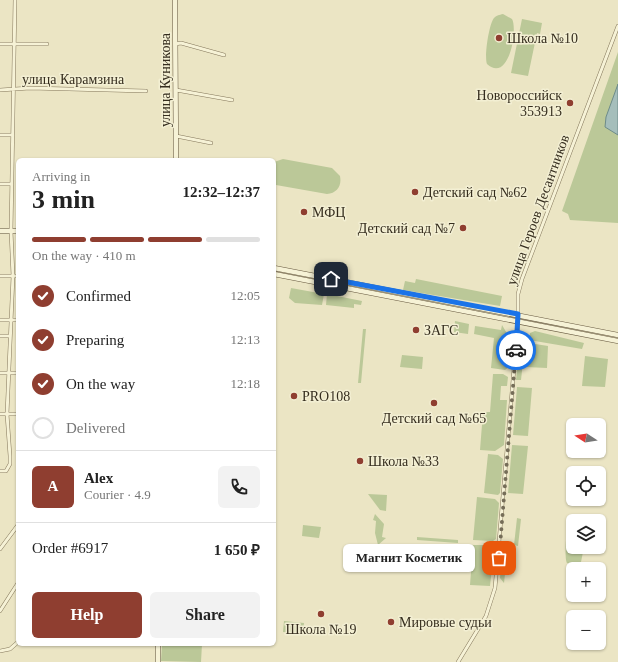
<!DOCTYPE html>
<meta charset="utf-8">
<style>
body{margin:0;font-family:Georgia,serif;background:#f2f2f2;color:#222;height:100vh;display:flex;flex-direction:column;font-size:15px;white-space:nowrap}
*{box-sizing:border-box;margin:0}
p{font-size:13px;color:#767676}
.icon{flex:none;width:22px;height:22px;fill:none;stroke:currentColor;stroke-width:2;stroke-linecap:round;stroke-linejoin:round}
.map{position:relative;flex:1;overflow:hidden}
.details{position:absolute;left:16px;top:158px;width:260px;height:488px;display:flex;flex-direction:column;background:#fff;border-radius:6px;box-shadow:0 1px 3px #0004}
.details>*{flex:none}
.needle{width:26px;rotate:282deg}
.tools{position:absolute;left:566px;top:418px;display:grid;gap:8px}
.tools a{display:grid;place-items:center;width:40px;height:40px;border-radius:6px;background:#fff;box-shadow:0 1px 3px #0004;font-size:20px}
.pin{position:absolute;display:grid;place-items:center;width:34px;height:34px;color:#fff;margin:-17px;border-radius:8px;box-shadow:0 2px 6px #0006}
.courier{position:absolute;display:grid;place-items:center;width:40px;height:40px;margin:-20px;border:3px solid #1a73e8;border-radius:50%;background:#fff;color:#222;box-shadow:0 1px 5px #0007}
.bubble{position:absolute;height:28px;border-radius:6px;background:#fff;box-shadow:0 1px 3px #0004;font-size:13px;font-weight:700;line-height:28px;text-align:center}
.head em{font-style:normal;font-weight:700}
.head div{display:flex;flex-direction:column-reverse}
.head{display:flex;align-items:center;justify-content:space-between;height:68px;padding:0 16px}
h1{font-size:26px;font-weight:700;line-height:30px}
.bar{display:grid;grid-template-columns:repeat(4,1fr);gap:6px 4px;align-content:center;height:48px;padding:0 16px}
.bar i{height:5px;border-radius:3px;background:#e0e0e0}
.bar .on{background:#8f3e30}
.bar p{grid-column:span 4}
.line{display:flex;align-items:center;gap:10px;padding:0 16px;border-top:1px solid #e0e0e0}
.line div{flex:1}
.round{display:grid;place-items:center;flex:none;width:42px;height:42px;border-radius:6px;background:#f2f2f2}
ol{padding:0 16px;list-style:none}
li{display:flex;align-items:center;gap:12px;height:44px}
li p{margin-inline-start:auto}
li .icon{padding:4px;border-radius:50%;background:#8f3e30;color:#fff;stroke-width:4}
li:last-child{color:#767676}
li i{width:22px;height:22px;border:2px solid #e0e0e0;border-radius:50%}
.button{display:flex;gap:8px;margin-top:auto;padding:8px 16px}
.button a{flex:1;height:46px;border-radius:6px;background:#8f3e30;color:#fff;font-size:16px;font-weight:700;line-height:46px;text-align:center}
.button a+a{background:#f2f2f2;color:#222}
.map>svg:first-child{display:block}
.green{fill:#bbc898}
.water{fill:#a5bebb;stroke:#6d8b89}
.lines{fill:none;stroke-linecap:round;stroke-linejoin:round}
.street-casing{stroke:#84775b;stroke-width:4}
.secondary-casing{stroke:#66583f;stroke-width:5.5}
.street{stroke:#f6f2d6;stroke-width:3}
.secondary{stroke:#f6f2d6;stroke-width:4.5}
.done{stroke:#756d58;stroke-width:4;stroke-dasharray:0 7.2}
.route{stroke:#1a73e8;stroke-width:5}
.poi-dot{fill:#8f3e30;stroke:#f3efd3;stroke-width:1.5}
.labels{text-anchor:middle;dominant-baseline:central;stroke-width:3;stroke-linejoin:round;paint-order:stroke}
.poi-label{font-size:14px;fill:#352d1e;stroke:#f3efd3;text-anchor:start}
.street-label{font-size:14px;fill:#352d1e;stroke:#f3efd3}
</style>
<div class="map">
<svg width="618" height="662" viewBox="0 0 618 662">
<rect width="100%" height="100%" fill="#ebe5c4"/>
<path class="green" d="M 503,14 L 512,19 C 518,29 509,84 487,64 C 484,57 489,24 494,18 C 497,15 499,15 503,14 Z
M 522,19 L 542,23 L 540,34 L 537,33 L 528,76 L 511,73 Z
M 618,52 L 618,223 L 570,220 L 568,214 L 562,211 Z
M 283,159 L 332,168 L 340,176 C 342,186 337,193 327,194 L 276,185 L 274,183 L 274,162 Z
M 416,279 L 502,296 L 500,306 L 403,290 L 405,281 L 415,283 Z
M 291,288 L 324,294 L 322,305 L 295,303 L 289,298 Z
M 327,294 L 362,301 L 361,305 L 354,304 L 354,308 L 326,305 Z
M 455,321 L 469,324 L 468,334 L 454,332 Z
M 502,325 L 512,342 L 510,366 L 505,370 L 491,368 L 494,338 L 474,334 L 475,326 L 501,330 Z
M 363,329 L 366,329 L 361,383 L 358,383 Z
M 535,331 L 584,343 L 582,349 L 529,340 L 530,333 Z
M 520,343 L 525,344 L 521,380 L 516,380 Z
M 529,343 L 548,346 L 547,368 L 526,367 Z
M 402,355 L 423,357 L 422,369 L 400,367 Z
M 585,356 L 608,359 L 605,387 L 582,386 Z
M 493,374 L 503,374 L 508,377 L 507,386 L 501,386 L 500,400 L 507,400 L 504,445 L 495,451 L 480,450 L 483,412 L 490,412 Z
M 517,387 L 532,388 L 528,436 L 513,435 Z
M 512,445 L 528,446 L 523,494 L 508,493 Z
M 488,454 L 498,455 L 503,459 L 500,493 L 498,495 L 484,493 Z
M 368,494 L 387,495 L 386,511 L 380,510 Z
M 477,497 L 495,499 L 499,503 L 496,539 L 493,541 L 473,540 Z
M 375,514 L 384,524 L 382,537 L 386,538 L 378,545 L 375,533 L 376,521 L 373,520 Z
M 578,517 L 585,521 L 573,521 L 573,547 L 584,547 L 581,562 L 573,566 L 567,563 C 564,558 566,528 570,522 C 572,519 574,518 578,517 Z
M 517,518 L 521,519 L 518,546 L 514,545 Z
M 303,525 L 321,527 L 319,538 L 302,536 Z
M 417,537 L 458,540 L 458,543 L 417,540 Z
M 473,545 L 491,545 L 494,550 L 490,586 L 470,585 Z
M 502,556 L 507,556 L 504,583 L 500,578 Z
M 284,621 L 304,623 L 303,634 L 283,632 Z
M 162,644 L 202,644 L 201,662 L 161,661 Z"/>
<path class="water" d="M 618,84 L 618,135 L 605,127 L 606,117 Z"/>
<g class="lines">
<g class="street-casing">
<path id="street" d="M 0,44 L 47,44
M 175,44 L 181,43 L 224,55
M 0,90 L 30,88 L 146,91
M 176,90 L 232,100
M 0,135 L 13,135
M 176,136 L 211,143
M 0,184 L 12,184
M 0,276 L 18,276
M 518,315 L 518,294 L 522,279 L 618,26
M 0,320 L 18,320
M 0,336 L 10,336
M 0,373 L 18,373
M 0,414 L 18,414
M 0,471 L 6,471 L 10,464 L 10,456 L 7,414 L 13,276 L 11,231 L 15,0
M 0,549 L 18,525
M 0,611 L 18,583
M 0,651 L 10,649 L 18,642
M 458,662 L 486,616 L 495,588 L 518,322"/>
</g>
<g class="secondary-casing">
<path id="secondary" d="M 175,0 L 176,160
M 0,231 L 18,231
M 274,268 L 618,335
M 274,274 L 618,341
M 158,662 L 158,644"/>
</g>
<use href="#street" class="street"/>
<use href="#secondary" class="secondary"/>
</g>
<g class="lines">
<path class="done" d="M 499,558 L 516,350"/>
<path class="route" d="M 331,279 L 518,314 L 516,350"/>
</g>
<g class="poi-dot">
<circle cx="499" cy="38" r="4"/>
<circle cx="570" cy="103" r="4"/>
<circle cx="415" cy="192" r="4"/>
<circle cx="304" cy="212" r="4"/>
<circle cx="463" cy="228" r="4"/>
<circle cx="416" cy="330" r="4"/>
<circle cx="294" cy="396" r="4"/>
<circle cx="434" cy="403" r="4"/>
<circle cx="360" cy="461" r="4"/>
<circle cx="321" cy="614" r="4"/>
<circle cx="391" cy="622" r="4"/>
</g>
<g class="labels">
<g class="poi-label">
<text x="507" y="38">Школа №10</text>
<text x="562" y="95" text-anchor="end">Новороссийск<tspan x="562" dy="16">353913</tspan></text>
<text x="423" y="192">Детский сад №62</text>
<text x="312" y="212">МФЦ</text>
<text x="455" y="228" text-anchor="end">Детский сад №7</text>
<text x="424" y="330">ЗАГС</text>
<text x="302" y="396">PRO108</text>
<text x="434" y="418" text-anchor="middle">Детский сад №65</text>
<text x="368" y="461">Школа №33</text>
<text x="399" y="622">Мировые судьи</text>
<text x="321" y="629" text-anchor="middle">Школа №19</text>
</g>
<g class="street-label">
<text x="73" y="79">улица Карамзина</text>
<text transform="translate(165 80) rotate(-90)">улица Куникова</text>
<text transform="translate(538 210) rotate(-70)">улица Героев Десантников</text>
</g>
</g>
</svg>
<div class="tools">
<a><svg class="needle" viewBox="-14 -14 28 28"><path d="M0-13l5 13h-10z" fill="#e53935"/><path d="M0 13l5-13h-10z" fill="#767676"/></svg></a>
<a><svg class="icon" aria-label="locate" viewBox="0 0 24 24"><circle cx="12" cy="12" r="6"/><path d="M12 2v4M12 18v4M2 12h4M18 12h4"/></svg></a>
<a><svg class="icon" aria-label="layers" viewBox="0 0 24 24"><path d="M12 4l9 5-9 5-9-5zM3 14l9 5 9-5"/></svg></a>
<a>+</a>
<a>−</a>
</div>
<div class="pin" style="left:499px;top:558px;background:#ea580c"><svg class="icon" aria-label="bag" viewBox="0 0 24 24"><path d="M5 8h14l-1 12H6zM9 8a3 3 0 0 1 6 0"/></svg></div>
<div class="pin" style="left:331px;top:279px;background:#1f2937"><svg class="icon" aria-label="home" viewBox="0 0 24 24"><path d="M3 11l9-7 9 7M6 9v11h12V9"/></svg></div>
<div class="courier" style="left:516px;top:350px"><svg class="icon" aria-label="car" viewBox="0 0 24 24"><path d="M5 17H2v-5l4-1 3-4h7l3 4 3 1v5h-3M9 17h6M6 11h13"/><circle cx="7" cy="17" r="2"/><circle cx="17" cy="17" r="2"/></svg></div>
<div class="bubble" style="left:343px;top:544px;width:132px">Магнит Косметик</div>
<section class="details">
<div class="head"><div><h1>3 min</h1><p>Arriving in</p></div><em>12:32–12:37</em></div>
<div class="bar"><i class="on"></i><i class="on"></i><i class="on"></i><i></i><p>On the way · 410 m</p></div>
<ol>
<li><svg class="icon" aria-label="check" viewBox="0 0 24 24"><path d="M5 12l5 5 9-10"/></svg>Confirmed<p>12:05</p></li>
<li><svg class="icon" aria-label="check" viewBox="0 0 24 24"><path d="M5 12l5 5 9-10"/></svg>Preparing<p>12:13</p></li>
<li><svg class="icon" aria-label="check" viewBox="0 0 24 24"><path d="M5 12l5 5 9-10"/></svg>On the way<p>12:18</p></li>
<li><i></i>Delivered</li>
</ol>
<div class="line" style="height:72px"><b class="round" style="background:#8f3e30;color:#fff">A</b><div><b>Alex</b><p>Courier · 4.9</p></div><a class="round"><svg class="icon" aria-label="phone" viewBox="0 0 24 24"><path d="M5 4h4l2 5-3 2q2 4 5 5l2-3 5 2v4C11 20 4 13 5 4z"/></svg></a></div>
<div class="line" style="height:52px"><div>Order #6917</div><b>1 650 ₽</b></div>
<div class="button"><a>Help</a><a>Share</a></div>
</section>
</div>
